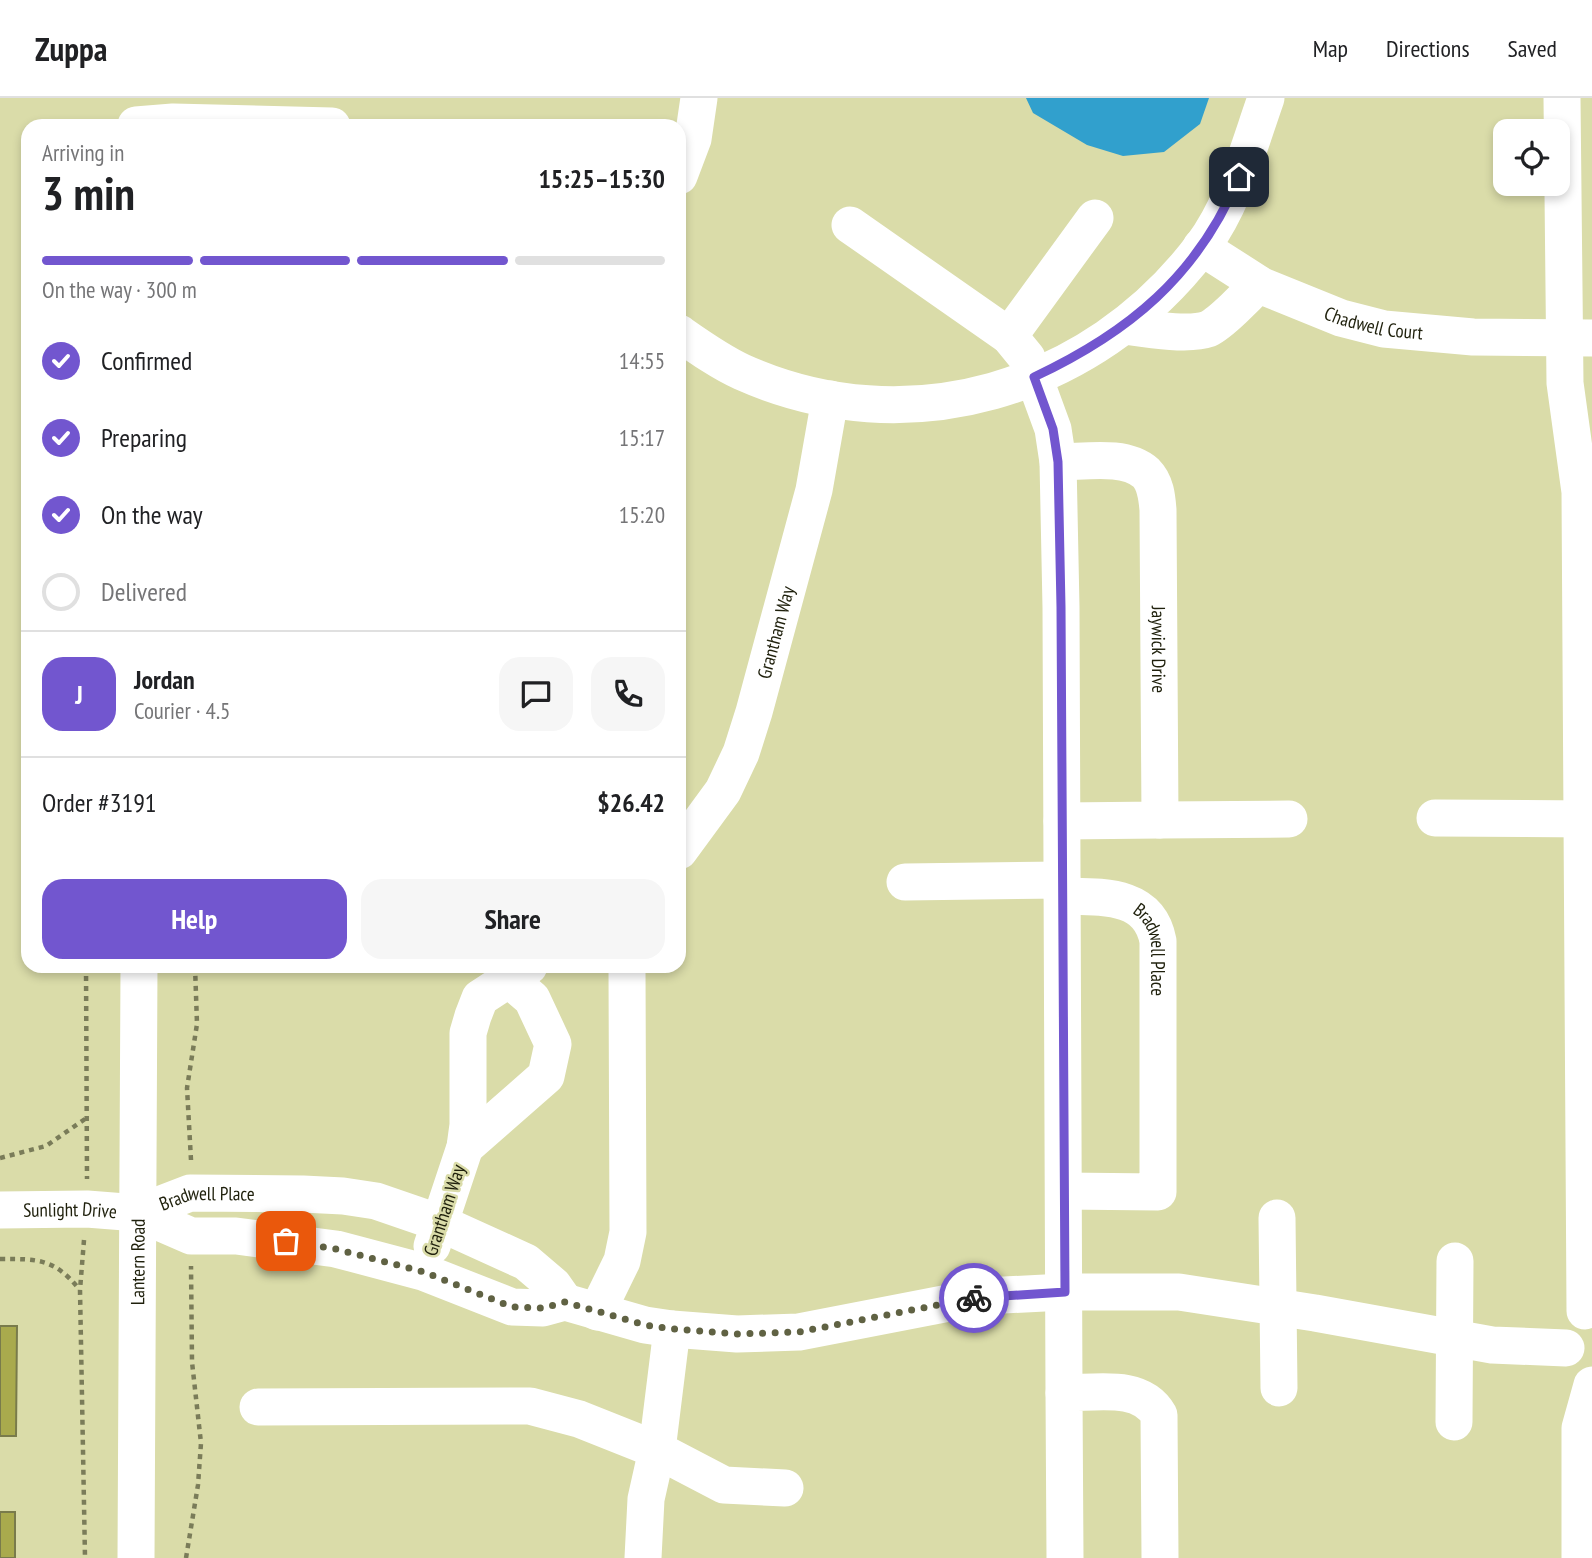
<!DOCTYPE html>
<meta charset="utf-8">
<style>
body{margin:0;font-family:"PT Sans Narrow",sans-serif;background:#f6f6f6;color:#202124;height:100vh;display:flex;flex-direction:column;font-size:26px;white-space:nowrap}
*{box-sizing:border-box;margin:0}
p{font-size:23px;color:#757577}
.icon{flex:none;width:38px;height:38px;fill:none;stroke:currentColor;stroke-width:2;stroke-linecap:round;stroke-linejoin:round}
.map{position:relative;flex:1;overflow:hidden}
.sheet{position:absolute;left:21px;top:21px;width:665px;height:854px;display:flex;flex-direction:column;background:#fff;border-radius:21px;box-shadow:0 4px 10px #0003}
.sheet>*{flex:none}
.fabs{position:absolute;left:1493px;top:21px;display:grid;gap:14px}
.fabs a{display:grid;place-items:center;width:77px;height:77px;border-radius:14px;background:#fff;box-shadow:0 4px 10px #0003;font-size:35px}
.pin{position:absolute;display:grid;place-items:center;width:60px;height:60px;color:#fff;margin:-30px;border-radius:14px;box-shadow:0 4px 10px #0006}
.courier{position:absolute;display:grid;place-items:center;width:70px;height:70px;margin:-35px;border:5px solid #7256cf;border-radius:50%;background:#fff;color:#222;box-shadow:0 2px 9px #0007}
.headline em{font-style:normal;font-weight:800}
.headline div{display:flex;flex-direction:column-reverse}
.headline{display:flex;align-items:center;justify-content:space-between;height:119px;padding:0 21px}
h1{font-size:46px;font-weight:800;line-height:52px}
.bar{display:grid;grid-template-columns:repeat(4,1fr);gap:10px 7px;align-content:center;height:84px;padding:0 21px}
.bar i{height:9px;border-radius:5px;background:#e0e0e0}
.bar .selected{background:#7256cf}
.bar p{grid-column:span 4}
.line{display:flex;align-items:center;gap:18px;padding:0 21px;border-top:2px solid #e0e0e0}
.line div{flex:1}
.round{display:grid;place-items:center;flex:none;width:74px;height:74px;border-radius:21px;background:#f6f6f6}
ol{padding:0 21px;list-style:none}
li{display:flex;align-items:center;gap:21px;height:77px}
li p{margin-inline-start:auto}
li .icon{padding:7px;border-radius:50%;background:#7256cf;color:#fff;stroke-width:4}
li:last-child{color:#757577}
li i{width:38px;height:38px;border:4px solid #e0e0e0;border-radius:50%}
.action{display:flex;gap:14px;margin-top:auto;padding:14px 21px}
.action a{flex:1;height:80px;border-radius:21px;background:#7256cf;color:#fff;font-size:28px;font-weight:800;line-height:80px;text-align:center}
.action a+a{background:#f6f6f6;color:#202124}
header{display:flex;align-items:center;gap:42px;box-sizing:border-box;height:98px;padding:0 35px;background:#fff;border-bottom:2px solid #e0e0e0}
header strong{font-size:33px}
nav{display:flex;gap:38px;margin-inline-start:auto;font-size:24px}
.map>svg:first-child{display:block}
.water{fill:#31a0cd}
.building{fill:#a9aa4d;stroke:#797b4b;stroke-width:2}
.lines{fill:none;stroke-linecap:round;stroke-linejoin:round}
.path{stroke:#7a7c59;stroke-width:4.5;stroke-dasharray:5 5;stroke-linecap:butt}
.minor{stroke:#fff;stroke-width:37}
.done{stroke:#606243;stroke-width:7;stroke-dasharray:0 12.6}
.route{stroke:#7256cf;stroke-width:9}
.labels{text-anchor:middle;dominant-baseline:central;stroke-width:5;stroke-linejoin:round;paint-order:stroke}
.street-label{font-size:19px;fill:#1f200c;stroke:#dadca9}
</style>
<header>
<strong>Zuppa</strong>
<nav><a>Map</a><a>Directions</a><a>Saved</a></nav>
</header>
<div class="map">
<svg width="1592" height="1460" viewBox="0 0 1592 1460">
<rect width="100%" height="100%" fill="#dadca9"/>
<path class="water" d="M 1026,0 L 1209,0 L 1200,26 L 1164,54 L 1123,58 L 1087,47 L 1033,15 Z"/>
<path class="building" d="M 0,1228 L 17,1228 L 16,1338 L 0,1338 Z
M 0,1414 L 15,1414 L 15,1460 L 0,1460 Z"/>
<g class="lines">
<path class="path" d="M 86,868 L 87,1081
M 0,1060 L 46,1048 L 85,1021
M 191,1062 L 187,990 L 197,926 L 195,868
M 84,1142 L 80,1192 L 85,1460
M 0,1161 C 37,1161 54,1160 79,1191
M 186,1460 L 198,1387 L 201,1345 L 192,1264 L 191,1168"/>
<g class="minor">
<path d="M 1562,0 L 1565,285 L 1580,394 L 1585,1213"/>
<path d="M 136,27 L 173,24 L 332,28"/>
<path d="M 679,78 L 693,41 L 699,0"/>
<path d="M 850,127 L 1009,238 L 1027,260 L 1053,331 L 1058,364 L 1061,509 L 1064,1295"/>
<path id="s1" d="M 1201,149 L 1262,188 L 1341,220 L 1384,231 L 1473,239 L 1592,240"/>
<path d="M 1125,228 C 1146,231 1189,238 1208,231 C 1221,225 1248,197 1258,186"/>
<path d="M 679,235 C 699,249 720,264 742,274 C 907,348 1093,292 1201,150 C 1234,106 1248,51 1266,0"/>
<path d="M 1009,238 L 1095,120"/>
<path id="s2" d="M 1058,364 C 1084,364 1125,356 1146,375 C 1156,385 1157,400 1158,412 L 1160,722 L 1062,723"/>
<path d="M 1435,720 L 1592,721"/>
<path d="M 1160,722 L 1289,721"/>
<path id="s3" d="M 679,753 L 723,693 L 741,655 L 754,614 L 814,392 L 830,301"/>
<path d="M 905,784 L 1062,782"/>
<path id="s4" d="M 1062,798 C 1101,799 1149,795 1158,843 L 1158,1094 L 1064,1093"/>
<path d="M 465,1049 L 546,978 L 553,946 L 532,901 L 510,882"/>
<path id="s5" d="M 0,1112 L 87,1111 L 138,1115 L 191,1138 L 236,1138 L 336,1151 L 423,1174 L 512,1209 L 543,1210 L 565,1204 L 645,1227 L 672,1231 L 737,1236 L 799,1234 L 985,1198 L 1064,1194 L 1179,1194 L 1315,1215 L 1492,1247 L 1566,1250"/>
<path id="s6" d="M 138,1115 L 190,1095 L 303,1096 L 343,1098 L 376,1103 L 440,1125 L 526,1164 L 553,1187 L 565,1204"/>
<path d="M 1277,1120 L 1279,1290"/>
<path d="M 432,1148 L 465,1049 L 468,1027 L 468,935 L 473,918 L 480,900 L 529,868"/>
<path d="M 597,1214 L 622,1163 L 628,1134 L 627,871"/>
<path d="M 258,1309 L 530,1308 L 579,1321 L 657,1352 L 724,1387 L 785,1390"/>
<path d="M 1454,1324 L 1455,1163"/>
<path id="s7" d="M 136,1460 L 139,868"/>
<path d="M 643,1460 L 646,1401 L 657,1352 L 672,1231"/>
<path d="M 1065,1460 L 1064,1295 C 1096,1295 1141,1285 1159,1317 L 1160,1460"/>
<path d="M 1580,1460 L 1580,1330 L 1592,1287"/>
</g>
</g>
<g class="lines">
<path class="done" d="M 286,1143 L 336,1151 L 424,1174 L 512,1209 L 543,1210 L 565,1204 L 645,1227 L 673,1231 L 737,1236 L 799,1234 L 974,1200"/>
<path class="route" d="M 974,1200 L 1065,1194 L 1061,509 L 1058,364 L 1053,331 L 1034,279 C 1128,235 1198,178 1239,79"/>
</g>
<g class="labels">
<g class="street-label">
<text stroke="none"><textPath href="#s1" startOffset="191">Chadwell Court</textPath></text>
<text stroke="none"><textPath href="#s3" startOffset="242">Grantham Way</textPath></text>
<text stroke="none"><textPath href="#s2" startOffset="270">Jaywick Drive</textPath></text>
<text stroke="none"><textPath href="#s4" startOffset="124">Bradwell Place</textPath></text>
<text stroke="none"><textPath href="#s6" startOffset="72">Bradwell Place</textPath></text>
<text transform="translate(444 1112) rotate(-72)">Grantham Way</text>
<text stroke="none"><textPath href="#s5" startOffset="70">Sunlight Drive</textPath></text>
<text stroke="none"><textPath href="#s7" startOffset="296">Lantern Road</textPath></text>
</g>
</g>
</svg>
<div class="fabs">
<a><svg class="icon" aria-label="locate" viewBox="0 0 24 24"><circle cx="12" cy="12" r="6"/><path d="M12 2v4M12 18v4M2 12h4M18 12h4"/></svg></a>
</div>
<div class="pin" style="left:286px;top:1143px;background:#ea580c"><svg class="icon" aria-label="bag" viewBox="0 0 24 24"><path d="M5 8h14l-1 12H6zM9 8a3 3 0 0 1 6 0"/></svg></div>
<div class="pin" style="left:1239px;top:79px;background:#1f2937"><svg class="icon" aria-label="home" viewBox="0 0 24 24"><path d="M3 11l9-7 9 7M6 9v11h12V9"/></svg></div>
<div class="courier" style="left:974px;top:1200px"><svg class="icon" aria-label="bike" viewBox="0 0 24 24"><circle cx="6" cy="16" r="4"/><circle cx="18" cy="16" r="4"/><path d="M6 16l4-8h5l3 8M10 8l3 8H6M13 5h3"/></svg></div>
<section class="sheet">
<div class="headline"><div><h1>3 min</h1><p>Arriving in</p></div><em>15:25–15:30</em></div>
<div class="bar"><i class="selected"></i><i class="selected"></i><i class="selected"></i><i></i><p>On the way · 300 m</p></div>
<ol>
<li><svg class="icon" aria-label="check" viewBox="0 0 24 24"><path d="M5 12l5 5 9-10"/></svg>Confirmed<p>14:55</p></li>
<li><svg class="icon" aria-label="check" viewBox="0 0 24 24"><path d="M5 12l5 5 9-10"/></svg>Preparing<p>15:17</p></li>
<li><svg class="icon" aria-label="check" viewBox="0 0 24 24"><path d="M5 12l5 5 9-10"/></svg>On the way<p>15:20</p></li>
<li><i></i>Delivered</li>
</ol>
<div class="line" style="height:126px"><b class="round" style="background:#7256cf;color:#fff">J</b><div><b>Jordan</b><p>Courier · 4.5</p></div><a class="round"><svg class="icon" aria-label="chat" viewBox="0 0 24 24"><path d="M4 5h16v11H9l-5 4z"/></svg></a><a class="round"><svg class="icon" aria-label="phone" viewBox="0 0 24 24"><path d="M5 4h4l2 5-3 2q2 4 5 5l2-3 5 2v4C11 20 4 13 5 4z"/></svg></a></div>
<div class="line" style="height:91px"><div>Order #3191</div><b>$26.42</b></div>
<div class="action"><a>Help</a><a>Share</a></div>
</section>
</div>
